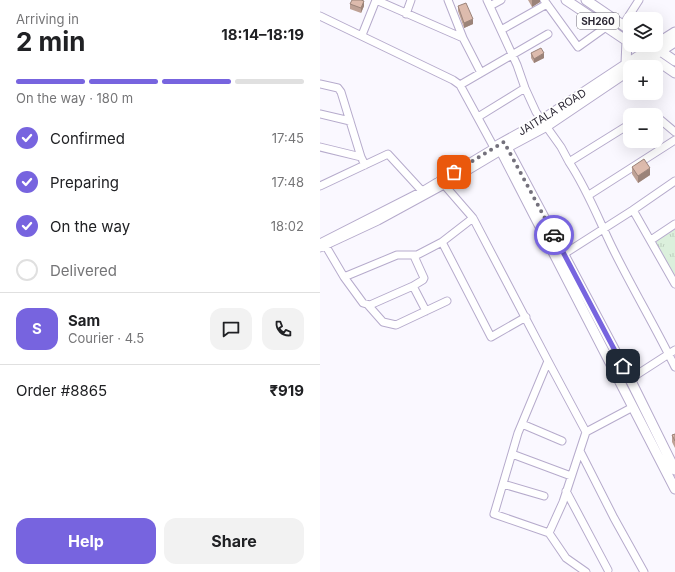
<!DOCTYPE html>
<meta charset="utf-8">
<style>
body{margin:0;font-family:Inter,sans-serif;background:#f2f2f2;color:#202124;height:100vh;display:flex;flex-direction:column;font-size:15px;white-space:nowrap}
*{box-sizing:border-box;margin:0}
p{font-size:13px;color:#757577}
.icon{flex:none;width:22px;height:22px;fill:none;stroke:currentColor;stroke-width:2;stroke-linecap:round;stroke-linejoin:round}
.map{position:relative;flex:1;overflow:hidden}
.sheet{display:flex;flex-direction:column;background:#fff;width:320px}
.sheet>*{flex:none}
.fabs{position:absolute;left:303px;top:12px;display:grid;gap:8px}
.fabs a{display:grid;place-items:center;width:40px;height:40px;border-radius:8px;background:#fff;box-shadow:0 4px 16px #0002;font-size:20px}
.pin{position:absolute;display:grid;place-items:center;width:34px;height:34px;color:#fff;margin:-17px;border-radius:8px;box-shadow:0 2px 6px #0006}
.courier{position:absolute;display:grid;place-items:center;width:40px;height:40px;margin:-20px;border:3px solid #7764df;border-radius:50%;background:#fff;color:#222;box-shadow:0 1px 5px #0007}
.headline em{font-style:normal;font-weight:700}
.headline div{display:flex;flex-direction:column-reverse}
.headline{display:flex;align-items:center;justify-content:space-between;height:68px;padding:0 16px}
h1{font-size:26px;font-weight:700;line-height:30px}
.bar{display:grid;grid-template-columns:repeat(4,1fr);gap:6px 4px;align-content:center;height:48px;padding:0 16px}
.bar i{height:5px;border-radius:3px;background:#e0e0e0}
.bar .selected{background:#7764df}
.bar p{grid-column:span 4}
.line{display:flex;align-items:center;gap:10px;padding:0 16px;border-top:1px solid #e0e0e0}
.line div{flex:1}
.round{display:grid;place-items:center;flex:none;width:42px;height:42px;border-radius:12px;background:#f2f2f2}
ol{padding:0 16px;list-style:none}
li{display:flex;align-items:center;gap:12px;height:44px}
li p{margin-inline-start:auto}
li .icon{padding:4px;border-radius:50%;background:#7764df;color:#fff;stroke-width:4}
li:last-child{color:#757577}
li i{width:22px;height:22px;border:2px solid #e0e0e0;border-radius:50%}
.cta{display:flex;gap:8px;margin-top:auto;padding:8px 16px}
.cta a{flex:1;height:46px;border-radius:12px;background:#7764df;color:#fff;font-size:16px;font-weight:700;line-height:46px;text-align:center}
.cta a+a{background:#f2f2f2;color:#202124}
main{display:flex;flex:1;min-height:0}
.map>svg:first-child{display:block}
.grass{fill:url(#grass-tufts)}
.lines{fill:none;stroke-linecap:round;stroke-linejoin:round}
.minor-casing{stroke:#b6abcc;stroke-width:9}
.major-casing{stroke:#b6abcc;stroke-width:11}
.minor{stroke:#fff;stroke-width:7}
.major{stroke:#fff;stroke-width:9}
.wall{fill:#bea195}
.shaded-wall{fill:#9b8379}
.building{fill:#ddbbad;stroke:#9b8379}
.done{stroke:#74717c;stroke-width:4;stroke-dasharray:0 7.2}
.route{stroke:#7764df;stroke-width:5}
.labels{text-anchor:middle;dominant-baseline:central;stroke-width:3.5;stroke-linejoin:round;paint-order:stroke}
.shield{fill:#fff;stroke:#6b6872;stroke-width:1}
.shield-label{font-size:10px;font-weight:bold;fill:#2c2835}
.street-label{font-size:11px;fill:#2c2835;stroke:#fff}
</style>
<main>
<section class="sheet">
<div class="headline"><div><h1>2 min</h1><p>Arriving in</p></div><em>18:14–18:19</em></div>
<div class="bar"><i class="selected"></i><i class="selected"></i><i class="selected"></i><i></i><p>On the way · 180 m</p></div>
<ol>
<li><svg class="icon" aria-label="check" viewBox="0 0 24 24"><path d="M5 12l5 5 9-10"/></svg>Confirmed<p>17:45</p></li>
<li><svg class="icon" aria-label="check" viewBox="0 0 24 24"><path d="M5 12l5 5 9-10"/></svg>Preparing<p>17:48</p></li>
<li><svg class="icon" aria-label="check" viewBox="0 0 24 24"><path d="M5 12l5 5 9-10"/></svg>On the way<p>18:02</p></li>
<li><i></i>Delivered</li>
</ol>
<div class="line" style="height:72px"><b class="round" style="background:#7764df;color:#fff">S</b><div><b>Sam</b><p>Courier · 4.5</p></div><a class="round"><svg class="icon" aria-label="chat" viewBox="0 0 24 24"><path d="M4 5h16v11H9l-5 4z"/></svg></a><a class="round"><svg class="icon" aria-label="phone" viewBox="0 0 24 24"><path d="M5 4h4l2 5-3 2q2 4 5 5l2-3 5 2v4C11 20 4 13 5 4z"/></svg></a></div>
<div class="line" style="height:52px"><div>Order #8865</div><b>₹919</b></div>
<div class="cta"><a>Help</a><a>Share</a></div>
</section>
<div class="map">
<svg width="355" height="572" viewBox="0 0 355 572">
<defs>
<pattern id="grass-tufts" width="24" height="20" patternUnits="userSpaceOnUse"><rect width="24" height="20" fill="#dbf0dc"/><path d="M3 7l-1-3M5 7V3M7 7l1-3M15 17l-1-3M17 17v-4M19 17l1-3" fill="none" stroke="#bccebd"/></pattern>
</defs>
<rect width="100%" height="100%" fill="#faf8ff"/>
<path class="grass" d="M 355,229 L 355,280 L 335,242 Z"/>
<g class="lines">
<g class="minor-casing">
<path id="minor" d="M 56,0 L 143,38 L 161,73
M 128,0 L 143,38
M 167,0 L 197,65 L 205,88 L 216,112 L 241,147 L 249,162
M 224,0 L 258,47 L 286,27
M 170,6 L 181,0
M 86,14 L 91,0
M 0,16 L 133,80 L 140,85 L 177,153
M 303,25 L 319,0
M 181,30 L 227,4
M 42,35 L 56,0
M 0,84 L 18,88 L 21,92 L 41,157 L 45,165
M 140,85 L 228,34
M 0,114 L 30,121
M 324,115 L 327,114 L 335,115
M 336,116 L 355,132
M 158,117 L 205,88
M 310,124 L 249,162 C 267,189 278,218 292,247 C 312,288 335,326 355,367
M 0,147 L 41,157
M 120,180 L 153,218 L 228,361
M 355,181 L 313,210 L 355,284
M 0,186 L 68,154 L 102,191
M 269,195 L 355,140
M 153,218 L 122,242 L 171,337 L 206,317
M 331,240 L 355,224
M 0,243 L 102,191 L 177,146
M 4,243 L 24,277 L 43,303 L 50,305 L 93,286 L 106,311
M 0,248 L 58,221 L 124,185 L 181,151
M 244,254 L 313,210
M 24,277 L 77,255 L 97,255 L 122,242
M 93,286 L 103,280 L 104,278 L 94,256
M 48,305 L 63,322 L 76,325 L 127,301
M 310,379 L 355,350
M 202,424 L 242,441
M 266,432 L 228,361 L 198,433 L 174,514 L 229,533 L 246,558 L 266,572
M 260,451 L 294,518 L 324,572
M 192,454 L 251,476
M 183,484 L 224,496
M 246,491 L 288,570
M 229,533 L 243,502 L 266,432 L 313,407"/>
</g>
<g class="major-casing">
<path id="major" d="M 246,0 L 310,43
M 266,0 L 310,30
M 336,44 L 355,32
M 314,45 L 355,73
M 335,45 L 214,125 L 178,145 L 355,489
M 336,48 L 355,61
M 306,64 L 307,40
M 319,65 L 333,67
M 316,67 L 355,42
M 184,142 L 310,379 L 355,470
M 182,150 L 227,126 L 310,70"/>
</g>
<use href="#minor" class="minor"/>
<use href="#major" class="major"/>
</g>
<path class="wall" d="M 208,0 L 220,0 L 220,2 L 212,7 Z
M 30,4 L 44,6 L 41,13 L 30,9 Z
M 138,6 L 153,24 L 144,28 L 138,11 Z
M 211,53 L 224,58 L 214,63 L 211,58 Z
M 312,167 L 330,175 L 318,183 L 312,174 Z
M 355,434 L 355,448 L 352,442 L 352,435 Z"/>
<path class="shaded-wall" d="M 212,0 L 220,0 L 220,2 L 212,7 Z
M 44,1 L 44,6 L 41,13 L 41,8 Z
M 153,19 L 153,24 L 144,28 L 144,23 Z
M 224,53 L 224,58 L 214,63 L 214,59 Z
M 330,168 L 330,175 L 318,183 L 318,176 Z"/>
<path class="building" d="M 32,0 L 41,0 L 44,1 L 41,8 L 30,4 Z
M 146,3 L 153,19 L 144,23 L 138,6 Z
M 221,48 L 224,53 L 214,59 L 211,53 Z
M 324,159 L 330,168 L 318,176 L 312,167 Z
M 355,434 L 355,441 L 352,435 Z"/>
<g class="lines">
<path class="done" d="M 134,172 L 184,142 L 234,235"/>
<path class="route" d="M 234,235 L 303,366"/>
</g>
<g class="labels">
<rect class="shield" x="257" y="13" width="42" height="16" rx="3"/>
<g class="shield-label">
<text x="278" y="21">SH260</text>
</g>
<g class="street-label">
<text transform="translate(232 112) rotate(-32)">JAITALA ROAD</text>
</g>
</g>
</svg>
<div class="fabs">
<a><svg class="icon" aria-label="layers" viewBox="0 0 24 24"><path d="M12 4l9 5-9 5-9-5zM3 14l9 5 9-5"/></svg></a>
<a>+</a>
<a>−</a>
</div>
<div class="pin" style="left:134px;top:172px;background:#ea580c"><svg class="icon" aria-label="bag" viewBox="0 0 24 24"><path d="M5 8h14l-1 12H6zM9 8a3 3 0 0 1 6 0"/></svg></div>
<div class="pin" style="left:303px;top:366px;background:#1f2937"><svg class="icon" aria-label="home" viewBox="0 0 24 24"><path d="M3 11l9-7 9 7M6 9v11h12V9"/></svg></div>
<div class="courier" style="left:234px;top:235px"><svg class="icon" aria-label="car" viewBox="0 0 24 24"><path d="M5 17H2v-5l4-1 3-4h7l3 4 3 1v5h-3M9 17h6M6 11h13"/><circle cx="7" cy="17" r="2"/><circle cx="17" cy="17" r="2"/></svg></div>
</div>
</main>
